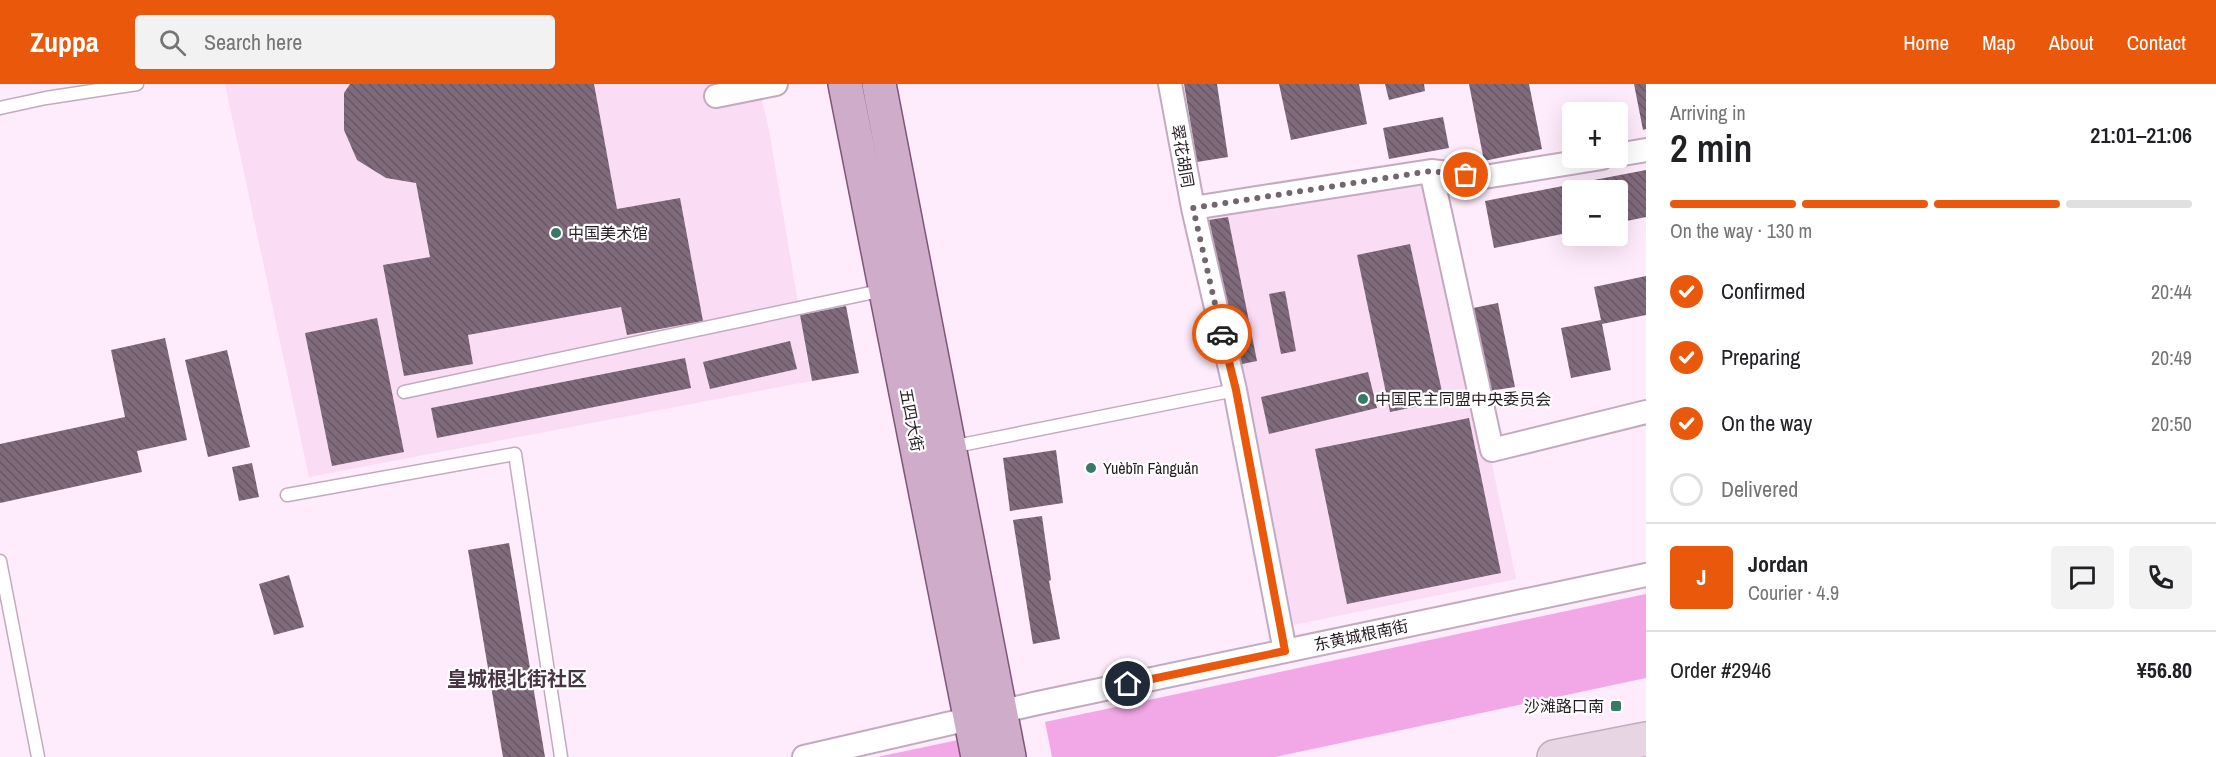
<!DOCTYPE html>
<meta charset="utf-8">
<style>
body{margin:0;font-family:"Archivo Narrow","Noto Sans SC",sans-serif;background:#f2f2f2;color:#202124;height:100vh;display:flex;flex-direction:column;font-size:22px;white-space:nowrap}
*{box-sizing:border-box;margin:0}
p{font-size:20px;color:#757577}
.icon{flex:none;width:33px;height:33px;fill:none;stroke:currentColor;stroke-width:2;stroke-linecap:round;stroke-linejoin:round}
.map{position:relative;flex:1;overflow:hidden}
.panel{display:flex;flex-direction:column;background:#fff;width:570px}
.panel>*{flex:none}
.controls{position:absolute;left:1562px;top:18px;display:grid;gap:12px}
.controls a{display:grid;place-items:center;width:66px;height:66px;border-radius:6px;background:#fff;box-shadow:0 6px 24px #0002;font-size:30px}
.pin{position:absolute;display:grid;place-items:center;width:51px;height:51px;color:#fff;margin:-26px;border:3px solid #fff;border-radius:50%;box-shadow:0 2px 6px #0007}
.courier{position:absolute;display:grid;place-items:center;width:60px;height:60px;margin:-30px;border:4px solid #ea580c;border-radius:50%;background:#fff;color:#222;box-shadow:0 2px 8px #0007}
.headline em{font-style:normal;font-weight:600}
.headline div{display:flex;flex-direction:column-reverse}
.headline{display:flex;align-items:center;justify-content:space-between;height:102px;padding:0 24px}
h1{font-size:39px;font-weight:600;line-height:45px}
.bar{display:grid;grid-template-columns:repeat(4,1fr);gap:9px 6px;align-content:center;height:72px;padding:0 24px}
.bar i{height:8px;border-radius:4px;background:#e0e0e0}
.bar .on{background:#ea580c}
.bar p{grid-column:span 4}
.line{display:flex;align-items:center;gap:15px;padding:0 24px;border-top:2px solid #e0e0e0}
.line div{flex:1}
.round{display:grid;place-items:center;flex:none;width:63px;height:63px;border-radius:6px;background:#f2f2f2}
ol{padding:0 24px;list-style:none}
li{display:flex;align-items:center;gap:18px;height:66px}
li p{margin-inline-start:auto}
li .icon{padding:6px;border-radius:50%;background:#ea580c;color:#fff;stroke-width:4}
li:last-child{color:#757577}
li i{width:33px;height:33px;border:3px solid #e0e0e0;border-radius:50%}
header{display:flex;align-items:center;gap:36px;box-sizing:border-box;height:84px;padding:0 30px;background:#ea580c;color:#fff}
header strong{font-size:28px}
nav{display:flex;gap:33px;margin-inline-start:auto;font-size:21px}
.search{width:420px;height:54px;background:#f2f2f2;display:flex;align-items:center;gap:15px;box-sizing:border-box;padding:0 21px;border-radius:6px;color:#757577;font-size:22px}
main{display:flex;flex:1;min-height:0}
.map>svg:first-child{display:block}
.built{fill:#fadcf5}
.green{fill:#f2a8e7}
.building{fill:url(#building-back-hatch)}
.lines{fill:none;stroke-linecap:round;stroke-linejoin:round}
.lane-casing{stroke:#c2abbe;stroke-width:15}
.street-casing{stroke:#c2abbe;stroke-width:26}
.secondary-casing{stroke:#c2abbe;stroke-width:36}
.primary-casing{stroke:#7e5678;stroke-width:36}
.lane{stroke:#fff;stroke-width:12}
.street{stroke:#fff;stroke-width:22}
.secondary{stroke:#e7d5e4;stroke-width:33}
.primary{stroke:#ceacca;stroke-width:33}
.done{stroke:#72656f;stroke-width:6;stroke-dasharray:0 10.8}
.route{stroke:#ea580c;stroke-width:8}
.poi-dot{fill:#397967;stroke:#fff;stroke-width:2}
.labels{text-anchor:middle;dominant-baseline:central;stroke-width:4.5;stroke-linejoin:round;paint-order:stroke}
.street-label{font-size:16px;fill:#261d24;stroke:#fff}
.poi-label{font-size:16px;fill:#261d24;stroke:#fff;text-anchor:start}
.quarter-label{font-size:20px;font-weight:bold;fill:#473544;stroke:#fff}
</style>
<header>
<strong>Zuppa</strong>
<div class="search"><svg class="icon" aria-label="search" viewBox="0 0 24 24"><circle cx="10" cy="10" r="6"/><path d="M15 15l6 6"/></svg>Search here</div>
<nav><a>Home</a><a>Map</a><a>About</a><a>Contact</a></nav>
</header>
<main>
<div class="map">
<svg width="1646" height="673" viewBox="0 0 1646 673">
<defs>
<pattern id="building-back-hatch" width="6" height="6" patternUnits="userSpaceOnUse" patternTransform="scale(1.5)"><rect width="6" height="6" fill="#806b7c"/><path d="M-1 5l2 2M0 0l6 6M5-1l2 2" fill="none" stroke="#695765"/></pattern>
</defs>
<rect width="100%" height="100%" fill="#feebfb"/>
<path class="built" d="M 225,0 L 758,0 L 769,46 L 811,297 L 309,393 Z
M 1431,89 L 1516,495 L 1294,541 L 1209,135 Z"/>
<path class="green" d="M 1646,510 L 1646,594 L 1275,673 L 1052,673 L 1045,638 Z
M 958,656 L 962,673 L 877,673 Z"/>
<path class="building" d="M 350,0 L 594,0 L 617,125 L 680,114 L 703,237 L 627,251 L 621,223 L 468,251 L 473,280 L 404,292 L 383,181 L 430,173 L 416,99 L 386,94 L 357,76 L 344,46 L 344,9 Z
M 1184,0 L 1217,0 L 1228,73 L 1197,78 Z
M 1279,0 L 1359,0 L 1367,40 L 1291,56 Z
M 1385,0 L 1424,0 L 1425,7 L 1389,16 Z
M 1469,0 L 1529,0 L 1542,65 L 1484,77 Z
M 1634,0 L 1646,0 L 1646,45 L 1643,46 Z
M 1443,33 L 1449,64 L 1389,75 L 1383,44 Z
M 1646,86 L 1646,133 L 1617,139 L 1617,106 L 1572,106 L 1572,148 L 1494,164 L 1485,117 Z
M 1228,133 L 1257,277 L 1237,281 L 1209,136 Z
M 1410,160 L 1444,317 L 1390,328 L 1357,171 Z
M 1646,192 L 1646,231 L 1602,240 L 1611,286 L 1571,294 L 1561,244 L 1601,236 L 1594,203 Z
M 1285,207 L 1296,267 L 1281,270 L 1269,210 Z
M 1498,219 L 1515,303 L 1489,307 L 1473,224 Z
M 846,222 L 859,289 L 812,297 L 800,231 Z
M 377,234 L 404,368 L 332,382 L 305,249 Z
M 165,254 L 187,356 L 137,367 L 142,388 L 0,419 L 0,360 L 125,333 L 111,266 Z
M 790,257 L 797,285 L 710,305 L 703,278 Z
M 227,266 L 250,363 L 208,373 L 185,276 Z
M 685,274 L 691,304 L 437,354 L 431,324 Z
M 1368,288 L 1377,324 L 1269,350 L 1261,313 Z
M 1469,334 L 1501,489 L 1347,520 L 1315,365 Z
M 1056,366 L 1063,419 L 1010,427 L 1003,374 Z
M 252,379 L 259,413 L 239,417 L 232,383 Z
M 1042,432 L 1051,496 L 1049,497 L 1060,555 L 1033,560 L 1013,436 Z
M 509,459 L 545,673 L 503,673 L 468,466 Z
M 289,491 L 304,543 L 274,551 L 259,500 Z"/>
<g class="lines">
<g class="lane-casing">
<path id="lane" d="M 0,24 L 46,14 L 137,0
M 404,308 L 884,206
M 951,363 L 1235,306
M 287,411 L 515,370 L 561,673
M 0,477 L 38,673"/>
</g>
<g class="street-casing">
<path id="street" d="M 1170,0 L 1193,124 L 1235,306 L 1285,567
M 716,12 L 776,0
M 1617,71 L 1646,66
M 1431,87 L 1492,366 L 1646,328
M 1193,124 L 1431,87 L 1484,93 L 1602,74
M 804,673 L 1038,619 L 1646,491"/>
</g>
<g class="secondary-casing">
<path id="secondary" d="M 1554,673 L 1646,655"/>
</g>
<g class="primary-casing">
<path id="primary" d="M 845,0 L 978,673
M 879,0 L 1009,673"/>
</g>
<use href="#lane" class="lane"/>
<use href="#street" class="street"/>
<use href="#secondary" class="secondary"/>
<use href="#primary" class="primary"/>
</g>
<g class="lines">
<path class="done" d="M 1222,250 L 1193,124 L 1431,87 L 1466,91"/>
<path class="route" d="M 1128,600 L 1285,567 L 1236,306 L 1222,250"/>
</g>
<g class="poi-dot">
<circle cx="556" cy="149" r="6"/>
<circle cx="1363" cy="315" r="6"/>
<circle cx="1091" cy="384" r="6"/>
<rect x="1610" y="616" width="12" height="12" rx="3"/>
</g>
<g class="labels">
<g class="street-label">
<text transform="translate(1183 72) rotate(80)">翠花胡同</text>
<text transform="translate(912 336) rotate(79)">五四大街</text>
<text transform="translate(1361 551) rotate(-12)">东黄城根南街</text>
</g>
<g class="poi-label">
<text x="568" y="149">中国美术馆</text>
<text x="1375" y="315">中国民主同盟中央委员会</text>
<text x="1103" y="384">Yuèbīn Fànguǎn</text>
<text x="1604" y="622" text-anchor="end">沙滩路口南</text>
</g>
<g class="quarter-label">
<text x="517" y="594">皇城根北街社区</text>
</g>
</g>
</svg>
<div class="controls">
<a>+</a>
<a>−</a>
</div>
<div class="pin" style="left:1466px;top:91px;background:#ea580c"><svg class="icon" aria-label="bag" viewBox="0 0 24 24"><path d="M5 8h14l-1 12H6zM9 8a3 3 0 0 1 6 0"/></svg></div>
<div class="pin" style="left:1128px;top:600px;background:#1f2937"><svg class="icon" aria-label="home" viewBox="0 0 24 24"><path d="M3 11l9-7 9 7M6 9v11h12V9"/></svg></div>
<div class="courier" style="left:1222px;top:250px"><svg class="icon" aria-label="car" viewBox="0 0 24 24"><path d="M5 17H2v-5l4-1 3-4h7l3 4 3 1v5h-3M9 17h6M6 11h13"/><circle cx="7" cy="17" r="2"/><circle cx="17" cy="17" r="2"/></svg></div>
</div>
<section class="panel">
<div class="headline"><div><h1>2 min</h1><p>Arriving in</p></div><em>21:01–21:06</em></div>
<div class="bar"><i class="on"></i><i class="on"></i><i class="on"></i><i></i><p>On the way · 130 m</p></div>
<ol>
<li><svg class="icon" aria-label="check" viewBox="0 0 24 24"><path d="M5 12l5 5 9-10"/></svg>Confirmed<p>20:44</p></li>
<li><svg class="icon" aria-label="check" viewBox="0 0 24 24"><path d="M5 12l5 5 9-10"/></svg>Preparing<p>20:49</p></li>
<li><svg class="icon" aria-label="check" viewBox="0 0 24 24"><path d="M5 12l5 5 9-10"/></svg>On the way<p>20:50</p></li>
<li><i></i>Delivered</li>
</ol>
<div class="line" style="height:108px"><b class="round" style="background:#ea580c;color:#fff">J</b><div><b>Jordan</b><p>Courier · 4.9</p></div><a class="round"><svg class="icon" aria-label="chat" viewBox="0 0 24 24"><path d="M4 5h16v11H9l-5 4z"/></svg></a><a class="round"><svg class="icon" aria-label="phone" viewBox="0 0 24 24"><path d="M5 4h4l2 5-3 2q2 4 5 5l2-3 5 2v4C11 20 4 13 5 4z"/></svg></a></div>
<div class="line" style="height:78px"><div>Order #2946</div><b>¥56.80</b></div>
</section>
</main>
